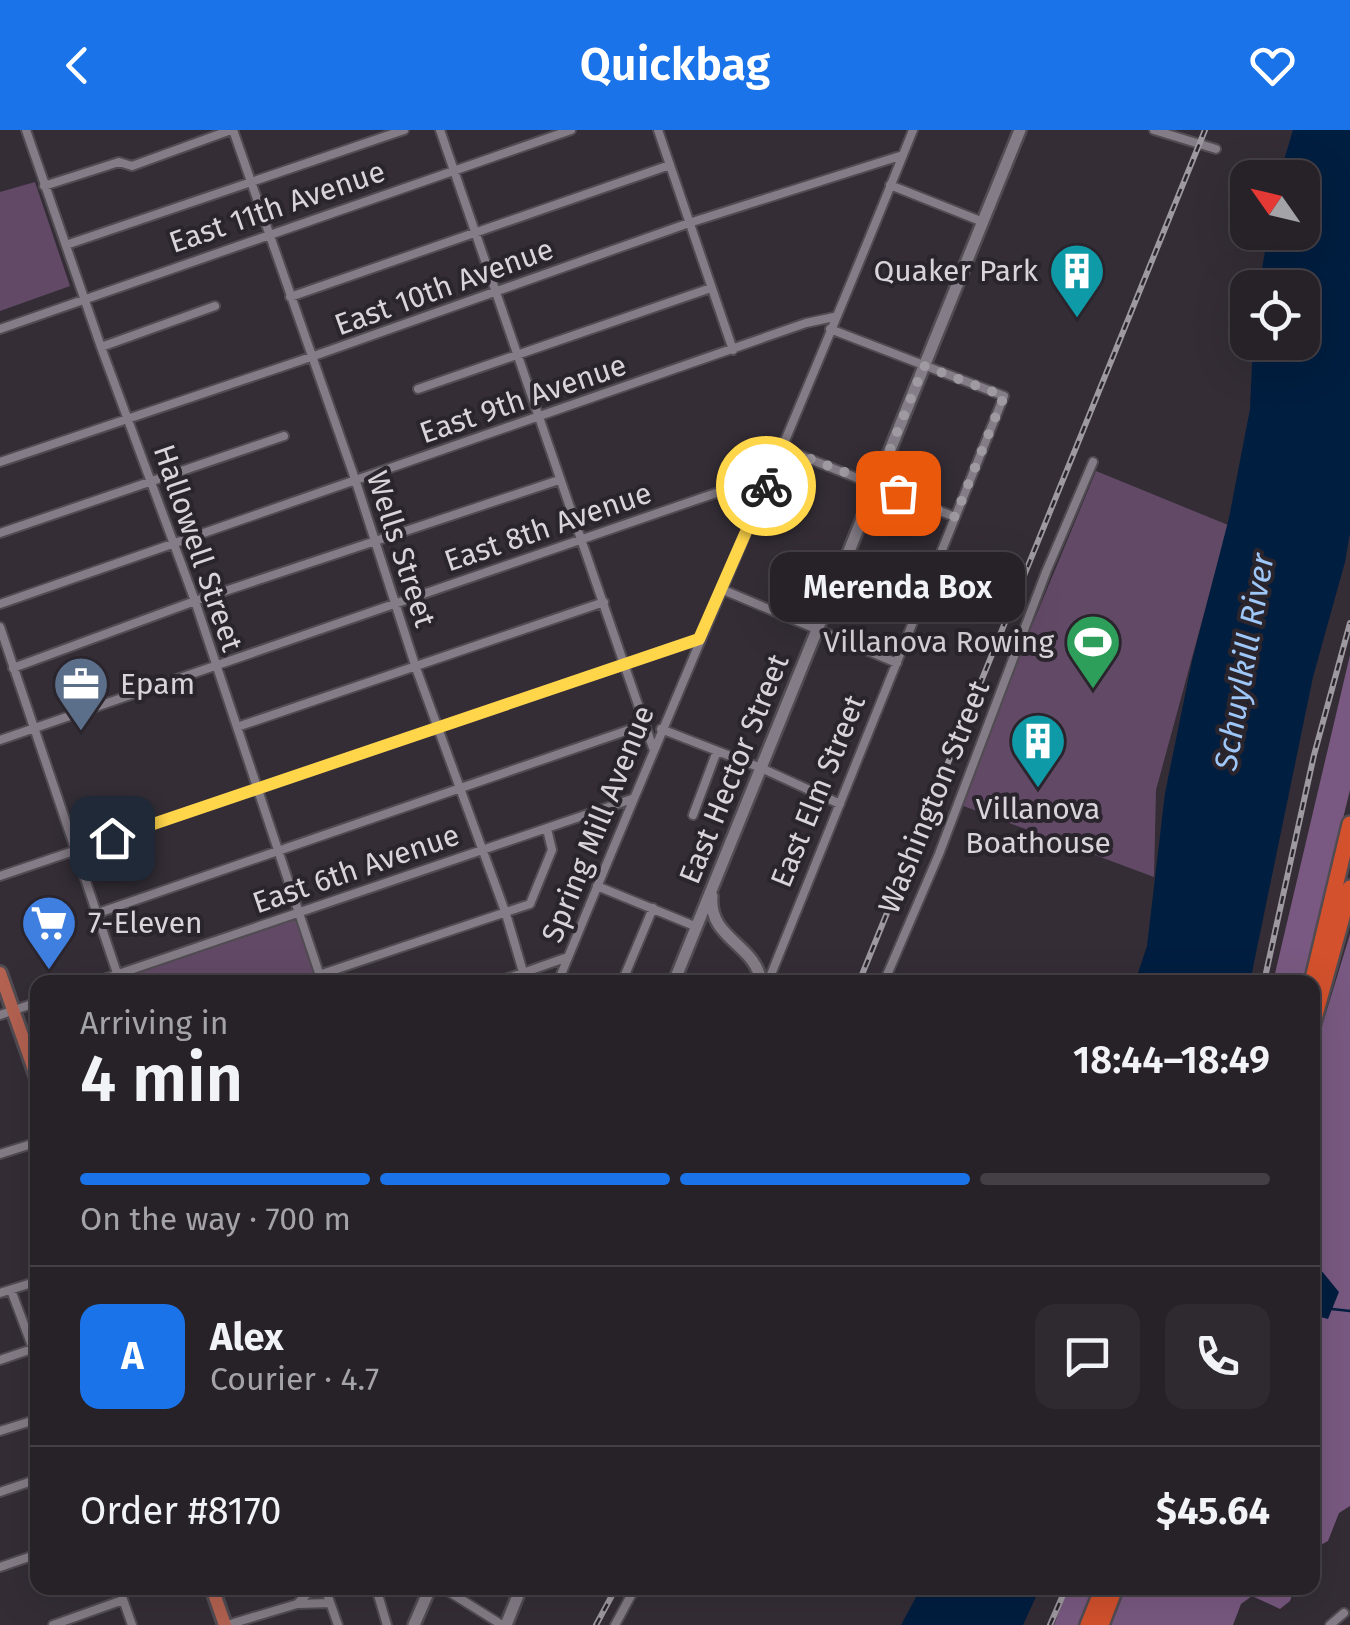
<!DOCTYPE html>
<meta charset="utf-8">
<style>
body{margin:0;font-family:"Fira Sans",sans-serif;background:#2f2a30;color:#f1f3f6;height:100vh;display:flex;flex-direction:column;font-size:38px;white-space:nowrap}
*{box-sizing:border-box;margin:0}
p{font-size:32px;color:#a4a4a8}
.icon{flex:none;width:55px;height:55px;fill:none;stroke:currentColor;stroke-width:2;stroke-linecap:round;stroke-linejoin:round}
.map{position:relative;flex:1;overflow:hidden}
.panel{position:absolute;left:30px;top:845px;width:1290px;height:620px;display:flex;flex-direction:column;background:#272228;border-radius:20px;box-shadow:0 10px 40px #0002,0 0 0 2px #433f45}
.panel>*{flex:none}
.needle{width:65px;rotate:304deg}
.controls{position:absolute;left:1230px;top:30px;display:grid;gap:20px}
.controls a{display:grid;place-items:center;width:90px;height:90px;border-radius:20px;background:#272228;box-shadow:0 10px 40px #0002,0 0 0 2px #433f45;font-size:50px}
.pin{position:absolute;display:grid;place-items:center;width:85px;height:85px;color:#fff;margin:-42px;border-radius:20px;box-shadow:0 5px 15px #0006}
.courier{position:absolute;display:grid;place-items:center;width:100px;height:100px;margin:-50px;border:8px solid #ffd54a;border-radius:50%;background:#fff;color:#222;box-shadow:0 2px 12px #0007}
.bubble{position:absolute;height:70px;border-radius:20px;background:#272228;box-shadow:0 10px 40px #0002,0 0 0 2px #433f45;font-size:32px;font-weight:600;line-height:70px;text-align:center}
.head em{font-style:normal;font-weight:600}
.head div{display:flex;flex-direction:column-reverse}
.head{display:flex;align-items:center;justify-content:space-between;height:170px;padding:0 50px}
h1{font-size:65px;font-weight:600;line-height:75px}
.bar{display:grid;grid-template-columns:repeat(4,1fr);gap:15px 10px;align-content:center;height:120px;padding:0 50px}
.bar i{height:12px;border-radius:8px;background:#433f45}
.bar .selected{background:#1a73e8}
.bar p{grid-column:span 4}
.line{display:flex;align-items:center;gap:25px;padding:0 50px;border-top:2px solid #433f45}
.line div{flex:1}
.round{display:grid;place-items:center;flex:none;width:105px;height:105px;border-radius:20px;background:#2f2a30}
header{display:flex;justify-content:space-between;align-items:center;height:130px;padding:0 50px;background:#1a73e8;color:#fff;font-size:45px;font-weight:600}
.map>svg:first-child{display:block}
.green{fill:#624a67}
.forest{fill:#795981}
.water{fill:#001e40}
.lines{fill:none;stroke-linecap:round;stroke-linejoin:round}
.stream{stroke:#001e40;stroke-width:2.5}
.street-casing{stroke:#514b52;stroke-width:12}
.secondary-casing{stroke:#514b52;stroke-width:16}
.primary-casing{stroke:#514b52;stroke-width:18}
.highway-casing{stroke:#514b52;stroke-width:20}
.street{stroke:#847c86;stroke-width:8}
.secondary{stroke:#847c86;stroke-width:11}
.primary{stroke:#b36251;stroke-width:12}
.highway{stroke:#d3512d;stroke-width:15}
.rail-casing{stroke:#9e99a0;stroke-width:6}
.rail{stroke:#2a242c;stroke-width:2.5;stroke-dasharray:8;stroke-linecap:butt}
.done{stroke:#9f9aa1;stroke-width:10;stroke-dasharray:0 18}
.route{stroke:#ffd54a;stroke-width:12}
.labels{text-anchor:middle;dominant-baseline:central;stroke-width:8;stroke-linejoin:round;paint-order:stroke}
.street-label{font-size:30px;fill:#d9d4da;stroke:#2a242c}
.poi-label{font-size:30px;fill:#d9d4da;stroke:#2a242c;text-anchor:end}
.water-label{font-size:32px;font-style:italic;fill:#9ec7f8;stroke:#2a242c}
</style>
<header><svg class="icon" aria-label="back" viewBox="0 0 24 24"><path d="M15 5l-7 7 7 7"/></svg>Quickbag<svg class="icon" aria-label="heart" viewBox="0 0 24 24"><path d="M12 20l-8-8c-3-5 5-10 8-4 3-6 11-1 8 4z"/></svg></header>
<div class="map">
<svg width="1350" height="1495" viewBox="0 0 1350 1495">
<rect width="100%" height="100%" fill="#342d36"/>
<path class="green" d="M 35,52 L 70,156 L 0,181 L 0,62 Z
M 1096,341 L 1228,395 L 1156,660 L 1154,747 L 958,674 Z
M 298,782 L 322,852 L 120,852 L 117,845 Z"/>
<path class="forest" d="M 1350,525 L 1350,660 L 1303,852 L 1273,852 Z
M 1350,804 L 1350,1376 L 1339,1383 L 1328,1411 L 1313,1419 L 1312,929 Z
M 1068,1458 L 1094,1458 L 1080,1495 L 1054,1495 Z
M 1126,1458 L 1294,1458 L 1294,1459 L 1290,1471 L 1280,1479 L 1252,1466 L 1241,1474 L 1233,1495 L 1111,1495 Z"/>
<path class="water" d="M 1293,0 L 1350,0 L 1350,403 L 1345,432 L 1313,547 L 1250,852 L 1135,852 L 1147,816 L 1165,663 L 1192,531 L 1229,388 L 1250,279 L 1253,213 L 1302,212 L 1302,158 L 1259,157 L 1268,103 L 1302,102 L 1302,48 L 1279,47 Z
M 1316,1134 L 1339,1162 L 1328,1189 L 1313,1185 L 1313,1142 Z
M 921,1458 L 1040,1458 L 1023,1495 L 901,1495 Z"/>
<g class="lines">
<path class="stream" d="M 1332,1179 L 1350,1181"/>
<g class="street-casing">
<path id="street" d="M 26,0 L 101,217 L 195,471 L 322,852
M 233,0 L 355,349 L 416,538 L 506,784 L 526,852
M 440,0 L 653,618
M 658,0 L 733,220
M 1154,0 L 1216,19
M 890,55 L 983,92
M 44,56 L 119,32 L 132,36 L 231,0
M 66,115 L 404,0
M 290,167 L 670,35
M 0,199 L 571,0
M 101,217 L 215,176
M 418,259 L 711,158
M 782,318 L 955,387
M 0,332 L 311,227 L 689,93 L 903,25
M 0,403 L 284,306
M 721,459 L 897,533
M 0,474 L 806,193 L 834,187
M 0,497 L 120,852
M 13,538 L 195,471 L 559,350
M 237,597 L 604,472
M 661,599 L 761,638 L 840,674
M 0,610 L 771,344
M 693,685 L 717,621
M 0,746 L 699,509
M 597,756 L 697,797
M 98,783 L 646,594
M 319,845 L 530,774 L 552,720 L 547,699
M 95,852 L 632,669
M 497,852 L 568,827
M 558,852 C 674,567 799,286 913,0
M 622,852 L 653,778
M 768,852 L 1004,266 L 830,199
M 884,852 L 939,724 L 1046,442 L 1093,332
M 0,885 L 38,872
M 0,1024 L 38,1012
M 11,1160 L 38,1232
M 0,1163 L 38,1151
M 0,1230 L 32,1219
M 0,1301 L 38,1289
M 0,1362 L 38,1349
M 0,1437 L 38,1424
M 119,1458 L 132,1495
M 325,1458 L 338,1495
M 376,1458 L 387,1495
M 443,1458 L 502,1495
M 297,1474 L 330,1473
M 53,1495 L 123,1470
M 227,1495 L 297,1474 L 313,1458
M 615,1495 L 635,1458
M 1330,1495 L 1344,1483"/>
</g>
<g class="secondary-casing">
<path id="secondary" d="M 712,766 C 708,809 756,814 761,852
M 674,852 L 1020,0
M 414,1495 L 430,1458
M 506,1495 L 521,1458"/>
</g>
<g class="primary-casing">
<path id="primary" d="M 0,843 L 38,951
M 212,1458 L 225,1495"/>
</g>
<g class="highway-casing">
<path id="highway" d="M 1312,853 L 1350,694
M 1312,896 L 1350,758
M 1088,1495 L 1103,1458
M 1101,1495 L 1115,1458"/>
</g>
<use href="#street" class="street"/>
<use href="#secondary" class="secondary"/>
<use href="#primary" class="primary"/>
<use href="#highway" class="highway"/>
<g class="rail-casing">
<path id="rail" d="M 859,852 L 1205,0
M 1264,852 L 1314,625 L 1350,493
M 596,1495 L 616,1458
M 1050,1495 L 1066,1458"/>
</g>
<use href="#rail" class="rail"/>
</g>
<g class="lines">
<path class="done" d="M 766,356 L 782,318 L 876,354 L 924,236 L 1004,266 L 955,387 L 898,363"/>
<path class="route" d="M 112,708 L 699,509 L 766,356"/>
</g>
<defs>
<g id="building-pin" transform="scale(2.875)"><path d="M0 17L-7.5 6A9.5 9.5 0 1 1 7.5 6Z" fill="#0f9aa8" stroke="#2a242c"/><path d="M-4-6H4V6H1V3H-1V6H-4ZM-2.5-4.3h1.7v1.8h-1.7ZM.8-4.3h1.7v1.8H.8ZM-2.5-1h1.7V.8h-1.7ZM.8-1h1.7V.8H.8Z" fill="#fff"/></g>
<g id="stadium-pin" transform="scale(2.875)"><path d="M0 17L-7.5 6A9.5 9.5 0 1 1 7.5 6Z" fill="#2e9e5b" stroke="#2a242c"/><path d="M0-5a6.5 5 0 1 0 0 10a6.5 5 0 1 0 0-10ZM-3.5-1.8h7v3.6h-7Z" fill="#fff"/></g>
<g id="office-pin" transform="scale(2.875)"><path d="M0 17L-7.5 6A9.5 9.5 0 1 1 7.5 6Z" fill="#5c6f8a" stroke="#2a242c"/><path d="M-6-3h4V-5.5h4V-3h4V5H-6ZM-1-4.5V-3h2v-1.5ZM-6 0V1H6V0Z" fill="#fff"/></g>
<g id="supermarket-pin" transform="scale(2.875)"><path d="M0 17L-7.5 6A9.5 9.5 0 1 1 7.5 6Z" fill="#3f7fe0" stroke="#2a242c"/><path d="M-6-5.5h2.5l.6 2H6L4.5 2H-2.5L-4.4-4H-6ZM-1.5 3.2a1.3 1.3 0 1 0 .1 0ZM3 3.2a1.3 1.3 0 1 0 .1 0Z" fill="#fff"/></g>
</defs>
<g fill-rule="evenodd">
<use href="#building-pin" x="1077" y="141"/>
<use href="#stadium-pin" x="1093" y="512"/>
<use href="#office-pin" x="81" y="554"/>
<use href="#building-pin" x="1038" y="611"/>
<use href="#supermarket-pin" x="49" y="793"/>
</g>
<g class="labels">
<g class="street-label">
<text transform="translate(277 77) rotate(-19)">East 11th Avenue</text>
<text transform="translate(444 157) rotate(-20)">East 10th Avenue</text>
<text transform="translate(523 269) rotate(-19)">East 9th Avenue</text>
<text transform="translate(548 397) rotate(-19)">East 8th Avenue</text>
<text transform="translate(198 418) rotate(71)">Hallowell Street</text>
<text transform="translate(401 419) rotate(72)">Wells Street</text>
<text transform="translate(734 639) rotate(-68)">East Hector Street</text>
<text transform="translate(818 661) rotate(-68)">East Elm Street</text>
<text transform="translate(934 667) rotate(-68)">Washington Street</text>
<text transform="translate(598 694) rotate(-68)">Spring Mill Avenue</text>
<text transform="translate(356 739) rotate(-19)">East 6th Avenue</text>
</g>
<g class="poi-label">
<text x="1038" y="141">Quaker Park</text>
<text x="1054" y="512">Villanova Rowing</text>
<text x="120" y="554" text-anchor="start">Epam</text>
<text x="1038" y="679" text-anchor="middle">Villanova<tspan x="1038" dy="34">Boathouse</tspan></text>
<text x="88" y="793" text-anchor="start">7-Eleven</text>
</g>
<g class="water-label">
<text transform="translate(1244 532) rotate(-80)">Schuylkill River</text>
</g>
</g>
</svg>
<div class="controls">
<a><svg class="needle" viewBox="-14 -14 28 28"><path d="M0-13l5 13h-10z" fill="#e53935"/><path d="M0 13l5-13h-10z" fill="#a4a4a8"/></svg></a>
<a><svg class="icon" aria-label="locate" viewBox="0 0 24 24"><circle cx="12" cy="12" r="6"/><path d="M12 2v4M12 18v4M2 12h4M18 12h4"/></svg></a>
</div>
<div class="pin" style="left:898px;top:363px;background:#ea580c"><svg class="icon" aria-label="bag" viewBox="0 0 24 24"><path d="M5 8h14l-1 12H6zM9 8a3 3 0 0 1 6 0"/></svg></div>
<div class="pin" style="left:112px;top:708px;background:#1f2937"><svg class="icon" aria-label="home" viewBox="0 0 24 24"><path d="M3 11l9-7 9 7M6 9v11h12V9"/></svg></div>
<div class="courier" style="left:766px;top:356px"><svg class="icon" aria-label="bike" viewBox="0 0 24 24"><circle cx="6" cy="16" r="4"/><circle cx="18" cy="16" r="4"/><path d="M6 16l4-8h5l3 8M10 8l3 8H6M13 5h3"/></svg></div>
<div class="bubble" style="left:770px;top:422px;width:255px">Merenda Box</div>
<section class="panel">
<div class="head"><div><h1>4 min</h1><p>Arriving in</p></div><em>18:44–18:49</em></div>
<div class="bar"><i class="selected"></i><i class="selected"></i><i class="selected"></i><i></i><p>On the way · 700 m</p></div>
<div class="line" style="height:180px"><b class="round" style="background:#1a73e8;color:#fff">A</b><div><b>Alex</b><p>Courier · 4.7</p></div><a class="round"><svg class="icon" aria-label="chat" viewBox="0 0 24 24"><path d="M4 5h16v11H9l-5 4z"/></svg></a><a class="round"><svg class="icon" aria-label="phone" viewBox="0 0 24 24"><path d="M5 4h4l2 5-3 2q2 4 5 5l2-3 5 2v4C11 20 4 13 5 4z"/></svg></a></div>
<div class="line" style="height:130px"><div>Order #8170</div><b>$45.64</b></div>
</section>
</div>
